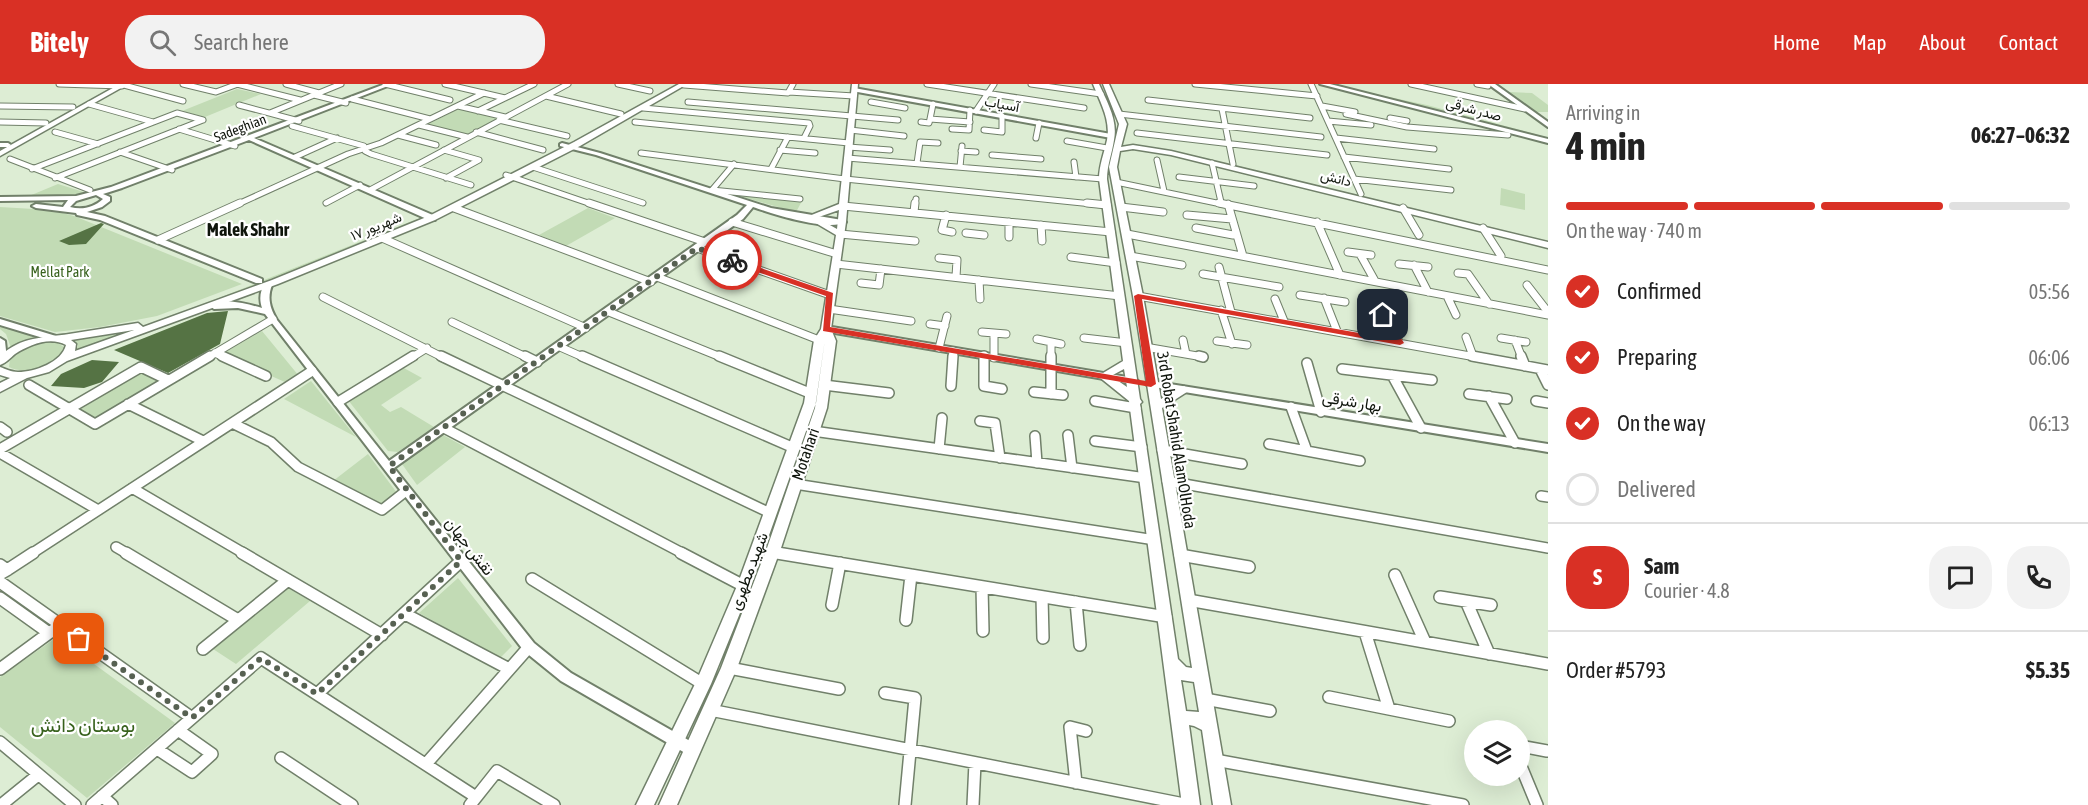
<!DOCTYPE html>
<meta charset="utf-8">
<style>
body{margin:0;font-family:"Asap Condensed",Vazirmatn,sans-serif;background:#f2f2f2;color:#222;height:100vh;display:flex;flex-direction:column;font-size:22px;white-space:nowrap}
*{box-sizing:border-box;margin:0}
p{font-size:20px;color:#767676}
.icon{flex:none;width:33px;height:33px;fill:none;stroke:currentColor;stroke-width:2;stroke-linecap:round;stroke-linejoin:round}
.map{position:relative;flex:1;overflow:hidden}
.panel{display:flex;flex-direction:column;background:#fff;width:540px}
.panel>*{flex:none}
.controls{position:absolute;left:1464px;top:636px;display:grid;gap:12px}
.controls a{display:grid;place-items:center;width:66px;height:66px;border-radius:50%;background:#fff;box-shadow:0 6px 24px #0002;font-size:30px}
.pin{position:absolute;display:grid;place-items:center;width:51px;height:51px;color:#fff;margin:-26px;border-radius:12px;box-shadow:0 3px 9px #0006}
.courier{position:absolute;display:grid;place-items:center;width:60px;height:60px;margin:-30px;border:4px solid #d93025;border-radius:50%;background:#fff;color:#222;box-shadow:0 2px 8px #0007}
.head em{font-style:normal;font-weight:700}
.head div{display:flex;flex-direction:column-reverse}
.head{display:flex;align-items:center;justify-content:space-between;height:102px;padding:0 18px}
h1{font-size:39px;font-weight:700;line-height:45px}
.bar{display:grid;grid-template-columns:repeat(4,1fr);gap:9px 6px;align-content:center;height:72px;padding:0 18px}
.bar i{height:8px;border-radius:4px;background:#e0e0e0}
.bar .selected{background:#d93025}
.bar p{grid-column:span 4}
.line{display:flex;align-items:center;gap:15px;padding:0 18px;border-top:2px solid #e0e0e0}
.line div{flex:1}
.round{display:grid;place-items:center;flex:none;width:63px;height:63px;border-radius:24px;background:#f2f2f2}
ol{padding:0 18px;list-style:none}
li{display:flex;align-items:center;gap:18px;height:66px}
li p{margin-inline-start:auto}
li .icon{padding:6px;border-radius:50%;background:#d93025;color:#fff;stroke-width:4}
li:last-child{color:#767676}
li i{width:33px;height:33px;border:3px solid #e0e0e0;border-radius:50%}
header{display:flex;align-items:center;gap:36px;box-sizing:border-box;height:84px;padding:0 30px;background:#d93025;color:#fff}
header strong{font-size:28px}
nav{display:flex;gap:33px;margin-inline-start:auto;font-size:21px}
.search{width:420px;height:54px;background:#f2f2f2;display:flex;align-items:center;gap:15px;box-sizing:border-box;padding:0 21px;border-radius:24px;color:#767676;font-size:22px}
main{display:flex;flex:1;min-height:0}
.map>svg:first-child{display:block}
.green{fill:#c2dbb5}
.building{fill:#557344}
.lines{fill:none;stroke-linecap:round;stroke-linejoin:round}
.minor-far3-casing{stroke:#71806a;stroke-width:7}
.minor-far2-casing{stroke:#71806a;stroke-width:9}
.minor-far1-casing{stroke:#71806a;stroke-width:12}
.minor-casing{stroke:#71806a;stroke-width:14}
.tertiary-casing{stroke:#71806a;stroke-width:4}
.secondary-casing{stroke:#71806a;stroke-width:3}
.minor-far3{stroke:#fff;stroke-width:5}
.minor-far2{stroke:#fff;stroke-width:7}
.minor-far1{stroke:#fff;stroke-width:9}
.minor{stroke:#fff;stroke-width:11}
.tertiary{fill:#fff;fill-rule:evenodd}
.secondary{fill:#fff;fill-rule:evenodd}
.route{fill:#d93025}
.done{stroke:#576152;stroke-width:6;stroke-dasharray:0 10.8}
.labels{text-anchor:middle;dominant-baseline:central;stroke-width:4.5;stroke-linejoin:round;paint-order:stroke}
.far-street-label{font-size:14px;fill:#0f150c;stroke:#fff}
.far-park-label{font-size:14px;fill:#37611c;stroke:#fff}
.street-label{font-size:16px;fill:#0f150c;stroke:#fff}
.far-district-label{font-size:18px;font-weight:bold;fill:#0f150c;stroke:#fff}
.near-park-label{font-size:20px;fill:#37611c;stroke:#fff}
</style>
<header>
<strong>Bitely</strong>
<div class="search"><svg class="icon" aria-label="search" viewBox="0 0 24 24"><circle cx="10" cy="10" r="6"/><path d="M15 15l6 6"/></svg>Search here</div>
<nav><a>Home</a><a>Map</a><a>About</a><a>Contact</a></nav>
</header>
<main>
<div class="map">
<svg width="1548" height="721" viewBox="0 0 1548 721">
<rect width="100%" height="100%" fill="#ddedd4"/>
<path class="green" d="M 1328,0 L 1427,21 L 1535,50 L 1532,51 Z
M 237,5 L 261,10 L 205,33 L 182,27 Z
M 1509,8 L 1532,9 L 1548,21 L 1548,28 L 1535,28 Z
M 461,24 L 500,33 L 466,51 L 426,41 Z
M 58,100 L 87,109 L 56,113 L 29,112 Z
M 1501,104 L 1525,110 L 1525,126 L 1500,121 Z
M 735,111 L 802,117 L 796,128 Z
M 0,123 L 51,126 L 74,132 L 242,200 L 157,232 L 100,243 L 55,248 L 0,232 Z
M 588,124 L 615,134 L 566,162 L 539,151 Z
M 417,135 L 420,135 L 266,199 L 73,270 L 78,262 L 74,255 L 130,246 L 166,235 Z
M 0,241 L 41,253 L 11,264 L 6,250 L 0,245 Z
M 262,247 L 299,292 L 287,299 L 222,270 Z
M 56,258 L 64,263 L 64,267 C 53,281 26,292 9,283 L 10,275 C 23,263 39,258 56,258 Z
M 402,283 L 422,294 L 381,321 L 390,328 L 401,323 L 434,343 L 398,368 L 388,367 L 348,316 Z
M 140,288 L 160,298 L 94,336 L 74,326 Z
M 311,297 L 356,353 L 284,315 Z
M 443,351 L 465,363 L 417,401 L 402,380 Z
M 368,370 L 397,409 L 382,421 L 333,397 Z
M 458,494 L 512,562 L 500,574 L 419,529 Z
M 288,504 L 310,517 L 236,580 L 213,565 Z
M 57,553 L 175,639 L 87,714 L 0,643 L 0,593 Z"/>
<path class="building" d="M 101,139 L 104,140 L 86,160 L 69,161 L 59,157 Z
M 228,227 L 220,260 L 168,289 L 114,266 L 207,229 Z
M 92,276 L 119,278 L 102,298 L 84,304 L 51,302 L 61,290 Z"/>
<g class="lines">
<g class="minor-far3-casing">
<path id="minor-far3" d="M 59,0 L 122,2
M 183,0 L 216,8 L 238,0
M 237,0 L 300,16
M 286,0 L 319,9
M 385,0 L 450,16
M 445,0 L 505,14
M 618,0 L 650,7
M 927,0 L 1084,24
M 1031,0 L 1101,10
M 1195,0 L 1317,12
M 1311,0 L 1361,110
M 1411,0 L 1525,25
M 1477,0 L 1488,2
M 124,1 L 183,17
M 684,1 L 788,9 L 793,0
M 789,8 L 854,12
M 314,11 L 346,19
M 546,12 L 621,30
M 352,15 L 430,35
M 1148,16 L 1310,34
M 688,18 L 898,36
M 871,18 L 905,24
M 89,20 L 153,38
M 239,21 L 299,37
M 0,22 L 73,23
M 458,22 L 505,33
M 1322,22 L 1355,28
M 643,24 L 809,39 L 810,42 L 804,54
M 1222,25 L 1233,80
M 478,27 L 534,0
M 976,27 L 994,0
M 270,29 L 341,0
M 1119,30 L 1321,53
M 1346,30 L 1407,43 L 1508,51
M 1390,34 L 1407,37
M 930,35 L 933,20
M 499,36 L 567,52
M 1328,37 L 1371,41
M 0,38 L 46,39
M 635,38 L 849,59
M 921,38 L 929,39 L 930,35 L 970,38
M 419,41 L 467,53
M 292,42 L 364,62 L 365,67 L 371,70 L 471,101
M 179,45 L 235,62
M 952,45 L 969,46 L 970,26
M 850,46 L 904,52
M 984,46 L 1002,48 L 1002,32
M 55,48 L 98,60
M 476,48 L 543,66
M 1137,49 L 1327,71
M 398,51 L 436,61
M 1036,54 L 1039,39
M 1336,54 L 1434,65
M 1067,57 L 1107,64
M 848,63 L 890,66
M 444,66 L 479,76 L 446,94
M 780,66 L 815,69
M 961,67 L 976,68
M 120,68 L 172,86
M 641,69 L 845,95 L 1102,121
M 992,71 L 1041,75
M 295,73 L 337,54
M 1344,73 L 1449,85
M 847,74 L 1103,95
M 10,75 L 90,106
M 1157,76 L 1164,107
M 1074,78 L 1076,93
M 917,79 L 920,58 L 938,59
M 1212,79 L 1221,118
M 533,83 L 643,119
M 960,83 L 962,62
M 32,85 L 177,29 L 203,36
M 771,85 L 788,53
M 506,91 L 594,121
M 1179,93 L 1254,102
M 55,94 L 203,36
M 1354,95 L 1451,106
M 1116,98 L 1226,121
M 370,106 L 568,0
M 712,106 L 800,115
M 712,106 L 734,80
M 326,119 L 360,101
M 236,121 L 348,70 L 381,59 L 484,9
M 915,121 L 916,115"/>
</g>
<g class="minor-far2-casing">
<path id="minor-far2" d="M 589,119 L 705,158
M 1087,119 L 1107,121
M 1219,119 L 1548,186
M 1228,120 L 1243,172
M 843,122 L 1111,148
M 1121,123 L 1163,128
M 454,124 L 651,198
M 1403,124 L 1419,151
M 914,128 L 915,119
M 946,131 L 942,146 L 952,148
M 1187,131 L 1232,135
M 732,138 L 837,170
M 1009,138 L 1009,153
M 1317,138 L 1340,191
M 1041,141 L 1042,157
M 1196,144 L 1233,151
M 1483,144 L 1501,172
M 966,149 L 984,151
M 840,150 L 915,157
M 1127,150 L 1548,231
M 382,154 L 586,244
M 158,156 L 240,119
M 697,164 L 830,211
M 1348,168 L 1371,171
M 1360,170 L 1375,197
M 1130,172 L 1182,181
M 1071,173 L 1116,179
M 939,174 L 957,176 L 956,193
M 836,180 L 1120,212
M 1399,180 L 1428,183
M 1414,181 L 1428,208
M 1219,183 L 1231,228
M 1458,189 L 1468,190 L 1489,220
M 1203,190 L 1279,203
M 657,193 L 819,256
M 979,196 L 980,215
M 861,199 L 879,201 L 881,185
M 1527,201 L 1548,228
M 1300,211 L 1345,218
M 1138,212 L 1481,274
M 1447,212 L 1456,231
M 323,213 L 444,274
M 1324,214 L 1337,247
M 1275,215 L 1284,237
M 829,225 L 911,237
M 1221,226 L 1232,260
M 609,228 L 723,274
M 1383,231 L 1400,259
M 452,238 L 528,274
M 930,240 L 945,242
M 982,248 L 1006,250
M 994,249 L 994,274
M 1466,253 L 1473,272
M 1084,254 L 1127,259
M 1501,254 L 1526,258
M 1037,255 L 1061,260
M 1183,256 L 1186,270
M 1515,256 L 1522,274
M 1217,257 L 1247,261
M 1051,258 L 1051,274
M 560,263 L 585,274
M 1145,263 L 1203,273
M 939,264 L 947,232
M 215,269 L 226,274
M 207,274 L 273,235
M 411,274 L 427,264
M 953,274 L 953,267"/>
</g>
<g class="minor-far1-casing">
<path id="minor-far1" d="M 222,272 L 266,292
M 441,272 L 770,429
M 525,272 L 537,278
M 582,272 L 794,364
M 719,272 L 812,310
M 984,272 L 984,302 L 1002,305
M 1051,272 L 1051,310
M 1199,272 L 1203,273
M 1472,272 L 1548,286
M 1521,272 L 1525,282
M 1307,279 L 1321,328
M 1342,285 L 1432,296
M 1540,285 L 1548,301
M 1392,291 L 1421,344
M 29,301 L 95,340 L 210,272
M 824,301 L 889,309
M 951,302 L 953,272
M 1034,308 L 1063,311
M 1469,310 L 1507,315
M 1489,312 L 1515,359
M 1095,317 L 1136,324
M 1536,317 L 1548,319
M 338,318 L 413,272
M 128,320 L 203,357
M 1291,323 L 1307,367
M 980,337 L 995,339 L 1000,374
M 232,339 L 271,358 L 298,383 L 382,426 L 406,407
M 0,343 L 7,348
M 444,344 L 684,470
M 813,347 L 1146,394
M 1068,351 L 1072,384
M 1035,352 L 1037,379
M 1095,357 L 1142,363
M 1269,360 L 1360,377
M 0,365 L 141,283 L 168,296
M 939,365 L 942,334
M 1162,366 L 1242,380
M 0,369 L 98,426
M 1167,397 L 1548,464
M 795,400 L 1155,456
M 132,404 L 245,470
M 1541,412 L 1548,413
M 116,463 L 128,470
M 772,468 L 786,470
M 31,470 L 312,287"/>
</g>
<g class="minor-casing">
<path id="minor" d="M 126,469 L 238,536
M 242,469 L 382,551
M 681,469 L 744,502
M 777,469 L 1166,533
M 1180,471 L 1249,483
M 0,481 L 7,486 L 0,490
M 7,486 L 33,469
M 1395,491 L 1425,558
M 532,495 L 703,600
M 0,498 L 192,634
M 982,503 L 983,547
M 1042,513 L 1043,554
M 1440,513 L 1491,521
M 0,514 L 49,549 L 60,542
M 1188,516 L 1548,580
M 1466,517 L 1489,570
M 1076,518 L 1080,561
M 832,521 L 840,479
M 405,530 L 509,585
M 906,536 L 911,491
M 1365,548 L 1389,625
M 203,565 L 288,496
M 729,584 L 839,605
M 0,585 L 49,549
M 885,609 L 915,614 L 905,721
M 317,610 L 461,477
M 1329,613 L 1449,637
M 1205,615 L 1270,627
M 710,626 L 1189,721
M 0,658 L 75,721
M 1520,662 L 1547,667
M 157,665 L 192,688 L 212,670 L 178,646
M 281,674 L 352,721
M 1215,676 L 1463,721
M 426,680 L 529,563
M 1520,680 L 1537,721
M 1076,699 L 1070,643 L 1086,647
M 102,712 L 112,721
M 1,721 L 38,691
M 92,721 L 261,574 L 476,713
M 470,721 L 497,687 L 554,721
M 973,721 L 975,679"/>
</g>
<g class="tertiary-casing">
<path id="tertiary" d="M 385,0 L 393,0 L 254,54 L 435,132 L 435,136 L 429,136 L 249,56 L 122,104 L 103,110 L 110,113 L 110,117 L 102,123 L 87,128 L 105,132 L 262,195 L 262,199 L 256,199 L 100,136 L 77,131 L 76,129 L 36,124 L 32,122 L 36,120 L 63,123 L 68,116 L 0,117 L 0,113 L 76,112 L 111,103 ZM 96,111 L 103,115 C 93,124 82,126 70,123 L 76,117 Z
M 1320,0 L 1330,0 L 1548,55 L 1548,59 Z
M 1488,0 L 1495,0 L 1548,38 L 1548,43 Z
M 854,4 L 1111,50 L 1114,52 L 1111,54 L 852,7 L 852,5 Z
M 0,59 L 8,59 L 11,61 L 8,63 L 0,63 Z
M 562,59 L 600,69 L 771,124 L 842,136 L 846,138 C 828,148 773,130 753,123 L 743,135 L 394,384 L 534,559 L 571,589 L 697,661 L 699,666 L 697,671 L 692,673 L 561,597 L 524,567 L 265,230 L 238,224 L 214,225 L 210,222 C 224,213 247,220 262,224 C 259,215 260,207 265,199 L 271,199 L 272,201 C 267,214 270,224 277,236 L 389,377 L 737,131 L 747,121 L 596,71 L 560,62 L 560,60 Z
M 0,235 L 56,252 L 58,254 L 53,257 L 0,241 Z
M 826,242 L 1133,294 L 1138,297 L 1133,300 L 823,247 L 823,243 Z
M 0,254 L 5,257 L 7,276 L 2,279 L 0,278 Z
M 1151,297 L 1548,360 L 1548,368 L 1148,302 L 1146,300 L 1148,298 Z"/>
</g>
<g class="secondary-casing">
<path id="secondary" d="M 120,0 L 128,0 L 0,72 L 0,67 Z
M 679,0 L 687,0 L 580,62 L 435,136 L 278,200 L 67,277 L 49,288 L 27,294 L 0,308 L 0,299 L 10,294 L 0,291 L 0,283 C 6,285 11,288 18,288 C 35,288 62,278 66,261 C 50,252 29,261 15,270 C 10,274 6,279 0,281 L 0,272 C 22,252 43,254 69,250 C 92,246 115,243 138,239 L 143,243 L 272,196 L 429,132 L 574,58 ZM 134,246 L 75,267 L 76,260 L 71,256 Z
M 852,0 L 858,0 L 846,138 L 831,245 L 836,257 L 827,324 L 781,464 L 737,584 L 677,721 L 659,721 L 721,584 L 767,464 L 815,324 L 825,255 L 816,319 L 751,502 L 711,600 L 654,721 L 636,721 L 696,598 L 737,502 L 804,319 L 814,256 L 821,245 L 836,151 L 814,138 L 821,136 L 837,145 L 839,126 L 813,135 L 809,132 L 839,120 Z
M 1093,0 L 1099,0 C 1107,18 1118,36 1114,56 C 1112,70 1107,81 1107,95 L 1140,315 L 1142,318 L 1140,320 L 1178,575 L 1186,583 L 1192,584 L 1133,212 L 1109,83 L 1119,40 L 1103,0 L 1109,0 L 1127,40 L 1121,63 L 1133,61 L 1171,67 L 1548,158 L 1548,164 L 1171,71 L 1133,65 L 1120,67 L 1117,83 L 1143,212 L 1161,315 L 1184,302 L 1190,306 L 1162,324 L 1231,721 L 1213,721 L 1202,646 L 1194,642 L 1189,641 L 1200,721 L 1182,721 L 1129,317 L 1098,292 L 1123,277 L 1099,95 C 1099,81 1104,70 1107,56 C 1111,36 1100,18 1093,0 ZM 1124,285 L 1127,303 L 1111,292 ZM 1181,596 L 1194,598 L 1199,628 L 1186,627 Z"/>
</g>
<use href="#minor-far3" class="minor-far3"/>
<use href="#minor-far2" class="minor-far2"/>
<use href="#minor-far1" class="minor-far1"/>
<use href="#minor" class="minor"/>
<use href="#tertiary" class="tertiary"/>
<use href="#secondary" class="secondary"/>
</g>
<path class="route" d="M 732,174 L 833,209 L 830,243 L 1146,297 L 1134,212 L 1138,210 L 1393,255 L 1379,231 L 1383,229 L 1386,229 L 1404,259 L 1400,261 L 1142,215 L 1156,300 L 1151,303 L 823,247 L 826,212 L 729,178 L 728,176 Z"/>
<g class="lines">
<path class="done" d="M 79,555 L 192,634 L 261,574 L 317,610 L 461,477 L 389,382 L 697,164 L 732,176"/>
</g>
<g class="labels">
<g class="far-street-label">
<text transform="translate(1002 20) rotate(10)">آسیاب</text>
<text transform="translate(1474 25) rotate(15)">صدر شرقی</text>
<text transform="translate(240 44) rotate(-21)">Sadeghian</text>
<text transform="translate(1336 94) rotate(14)">دانش</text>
<text transform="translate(376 142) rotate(-22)">۱۷ شهریور</text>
</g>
<g class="far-park-label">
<text x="60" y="188">Mellat Park</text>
</g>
<g class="street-label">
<text transform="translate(1352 317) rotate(9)">بهار شرقی</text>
<text transform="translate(1177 356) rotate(81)">3rd Robat Shahid AlamOlHoda</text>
<text transform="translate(805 370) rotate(-71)">Motahari</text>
<text transform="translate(470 462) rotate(52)">نقش جهان</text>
<text transform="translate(748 487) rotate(-69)">شهید مطهری</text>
</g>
<g class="far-district-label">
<text x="248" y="145">Malek Shahr</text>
</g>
<g class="near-park-label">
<text x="83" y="640">بوستان دانش</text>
</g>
</g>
</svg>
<div class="controls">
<a><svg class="icon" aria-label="layers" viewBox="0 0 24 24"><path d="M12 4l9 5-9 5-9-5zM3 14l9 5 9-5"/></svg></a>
</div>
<div class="pin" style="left:79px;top:555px;background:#ea580c"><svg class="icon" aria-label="bag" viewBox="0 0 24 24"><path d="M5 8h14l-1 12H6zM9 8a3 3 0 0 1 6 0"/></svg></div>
<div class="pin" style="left:1383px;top:231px;background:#1f2937"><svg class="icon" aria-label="home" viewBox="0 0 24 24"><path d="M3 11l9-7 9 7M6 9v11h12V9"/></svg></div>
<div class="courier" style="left:732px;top:176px"><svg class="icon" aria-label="bike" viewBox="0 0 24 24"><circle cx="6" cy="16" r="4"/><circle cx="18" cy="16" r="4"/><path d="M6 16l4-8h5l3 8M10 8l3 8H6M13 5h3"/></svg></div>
</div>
<section class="panel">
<div class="head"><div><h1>4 min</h1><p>Arriving in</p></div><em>06:27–06:32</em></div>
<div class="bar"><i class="selected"></i><i class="selected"></i><i class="selected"></i><i></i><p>On the way · 740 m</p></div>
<ol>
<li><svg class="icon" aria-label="check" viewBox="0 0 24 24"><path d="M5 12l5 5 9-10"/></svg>Confirmed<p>05:56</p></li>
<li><svg class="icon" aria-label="check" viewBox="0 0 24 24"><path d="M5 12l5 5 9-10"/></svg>Preparing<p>06:06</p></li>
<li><svg class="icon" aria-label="check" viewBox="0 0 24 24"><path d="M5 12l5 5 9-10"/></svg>On the way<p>06:13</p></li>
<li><i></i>Delivered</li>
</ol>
<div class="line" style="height:108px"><b class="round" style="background:#d93025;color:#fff">S</b><div><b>Sam</b><p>Courier · 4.8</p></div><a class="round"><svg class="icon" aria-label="chat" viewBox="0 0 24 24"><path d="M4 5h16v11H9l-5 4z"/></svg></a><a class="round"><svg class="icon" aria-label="phone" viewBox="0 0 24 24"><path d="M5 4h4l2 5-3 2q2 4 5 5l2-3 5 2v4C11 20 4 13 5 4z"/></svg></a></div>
<div class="line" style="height:78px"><div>Order #5793</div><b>$5.35</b></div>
</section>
</main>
